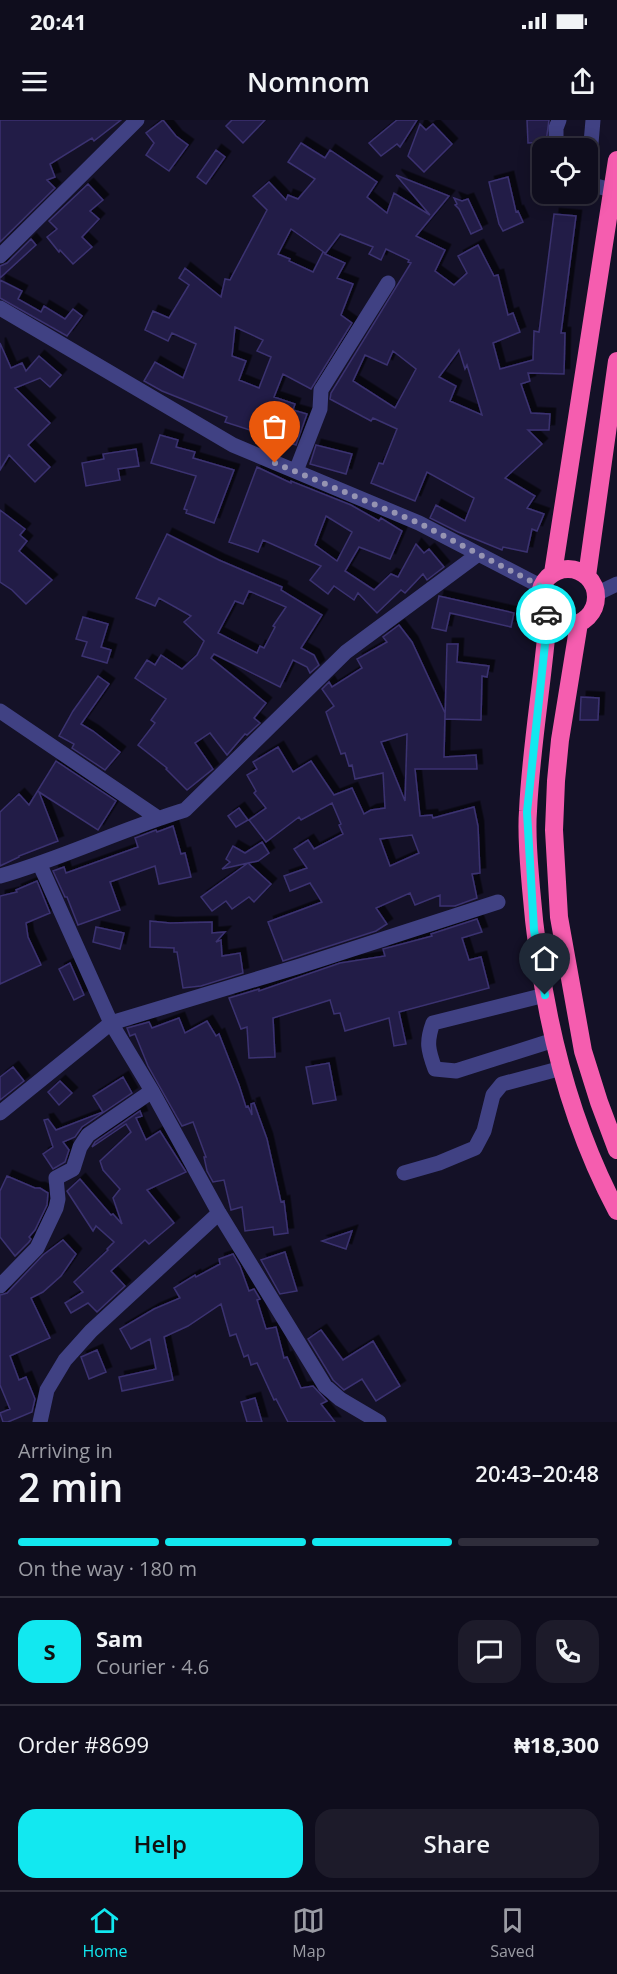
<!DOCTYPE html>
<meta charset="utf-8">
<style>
body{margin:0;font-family:"Open Sans",sans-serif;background:#1d1b2a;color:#f1f3f6;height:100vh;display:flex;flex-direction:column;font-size:22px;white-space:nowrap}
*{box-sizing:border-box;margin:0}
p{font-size:20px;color:#9b9ca4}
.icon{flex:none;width:33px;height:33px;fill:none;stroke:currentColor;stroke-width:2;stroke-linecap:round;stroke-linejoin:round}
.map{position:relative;height:1302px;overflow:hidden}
.panel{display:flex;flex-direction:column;background:#0f0d1d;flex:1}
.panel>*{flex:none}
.fabs{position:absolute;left:532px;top:18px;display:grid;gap:12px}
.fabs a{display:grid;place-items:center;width:66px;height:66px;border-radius:12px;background:#0f0d1d;box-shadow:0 3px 15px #0003,0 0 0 2px #2f2d3b;font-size:30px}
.pin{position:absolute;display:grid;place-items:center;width:51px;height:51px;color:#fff;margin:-62px -26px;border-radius:50% 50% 50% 0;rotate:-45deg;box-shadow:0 0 6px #0007}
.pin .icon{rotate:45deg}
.courier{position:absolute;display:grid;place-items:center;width:60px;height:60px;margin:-30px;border:4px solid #12e8f0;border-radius:50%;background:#fff;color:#222;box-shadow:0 2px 8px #0007}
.head em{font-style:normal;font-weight:600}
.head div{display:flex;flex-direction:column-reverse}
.head{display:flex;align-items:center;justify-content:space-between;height:102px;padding:0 18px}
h1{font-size:39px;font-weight:600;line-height:45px}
.bar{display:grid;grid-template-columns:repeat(4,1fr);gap:9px 6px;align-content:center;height:72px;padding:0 18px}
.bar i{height:8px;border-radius:4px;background:#2f2d3b}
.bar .on{background:#12e8f0}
.bar p{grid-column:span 4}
.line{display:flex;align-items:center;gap:15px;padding:0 18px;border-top:2px solid #2f2d3b}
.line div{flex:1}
.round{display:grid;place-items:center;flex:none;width:63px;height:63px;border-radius:18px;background:#1d1b2a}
.cta{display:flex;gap:12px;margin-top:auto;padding:12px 18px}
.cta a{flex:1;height:69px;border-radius:18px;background:#12e8f0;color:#111;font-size:24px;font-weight:600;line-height:69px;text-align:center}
.cta a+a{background:#1d1b2a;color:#f1f3f6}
.status{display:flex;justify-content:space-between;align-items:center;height:42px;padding:0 30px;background:#0f0d1d;direction:ltr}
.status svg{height:16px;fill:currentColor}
header{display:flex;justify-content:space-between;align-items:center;height:78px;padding:0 18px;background:#0f0d1d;font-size:27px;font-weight:600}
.tabs{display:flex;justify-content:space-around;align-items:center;height:84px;border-top:2px solid #2f2d3b;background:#0f0d1d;font-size:16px;color:#9b9ca4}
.tabs a{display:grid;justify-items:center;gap:3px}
.tabs .on{color:#12e8f0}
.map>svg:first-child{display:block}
.building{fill:#241f47;stroke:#3b3271;stroke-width:1.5;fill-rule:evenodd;filter:url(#shadow)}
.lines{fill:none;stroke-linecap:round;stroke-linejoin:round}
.minor{stroke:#404183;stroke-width:15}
.highway{stroke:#f55daf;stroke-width:18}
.done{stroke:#9694b2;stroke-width:6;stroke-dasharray:0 10.8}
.route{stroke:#12e8f0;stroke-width:8}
</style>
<div class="status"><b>20:41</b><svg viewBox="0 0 49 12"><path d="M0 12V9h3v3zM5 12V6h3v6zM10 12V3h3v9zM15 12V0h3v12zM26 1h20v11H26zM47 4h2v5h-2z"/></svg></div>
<header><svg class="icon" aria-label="menu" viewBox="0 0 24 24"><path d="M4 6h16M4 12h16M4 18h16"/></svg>Nomnom<svg class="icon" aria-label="share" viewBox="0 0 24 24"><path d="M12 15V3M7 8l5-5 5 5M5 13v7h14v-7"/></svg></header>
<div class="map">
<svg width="617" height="1302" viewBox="0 0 617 1302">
<defs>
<filter id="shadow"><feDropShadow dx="5.5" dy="-5.5" stdDeviation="0" flood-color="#0009"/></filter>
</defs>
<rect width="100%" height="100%" fill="#141127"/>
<path class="building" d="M 0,0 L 121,0 L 94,21 L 92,18 L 50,44 L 55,57 L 47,60 L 55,68 L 0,122 Z
M 163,0 L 176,16 L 188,25 L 169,51 L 146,35 L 154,23 L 146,13 Z
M 232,0 L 265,0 L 243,23 L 226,6 Z
M 397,0 L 417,0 L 400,27 L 397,24 L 381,36 L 369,23 Z
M 527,0 L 549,0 L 546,22 L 528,23 Z
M 420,4 L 426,10 L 433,4 L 452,24 L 424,52 L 408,36 Z
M 301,23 L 325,38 L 330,30 L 377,62 L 367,77 L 387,93 L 394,73 L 430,95 L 396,55 L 449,76 L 416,116 L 445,130 L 435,151 L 454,165 L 467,153 L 458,136 L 478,125 L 494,156 L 498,155 L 508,195 L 513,193 L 520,212 L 493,223 L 500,249 L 533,240 L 534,211 L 539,212 L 554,94 L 576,96 L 561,213 L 565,213 L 564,254 L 528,253 L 530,261 L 521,264 L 531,293 L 550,294 L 549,310 L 528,310 L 542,324 L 505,358 L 535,376 L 527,388 L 544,394 L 537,411 L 532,409 L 527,432 L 503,427 L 502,430 L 458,412 L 430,398 L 436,385 L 465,401 L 474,378 L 427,352 L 415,381 L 371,363 L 379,343 L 383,344 L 397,309 L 373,298 L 371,301 L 330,279 L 331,273 L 411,143 L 408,142 L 409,140 L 386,129 L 381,140 L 369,134 L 373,127 L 340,114 L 325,134 L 345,143 L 337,158 L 353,164 L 341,195 L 352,203 L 311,269 L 283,254 L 274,277 L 295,284 L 293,290 L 307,294 L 296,325 L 225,302 L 227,297 L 162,271 L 144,261 L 155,242 L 183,258 L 196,224 L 172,213 L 168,221 L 145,210 L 153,191 L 169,198 L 189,165 L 179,158 L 185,148 L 221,177 L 225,159 L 230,160 L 267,90 L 253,76 L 269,62 L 286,80 L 288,75 L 298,79 L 315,59 L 288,42 ZM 291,109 L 325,133 L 323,132 L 313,152 L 289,141 L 290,139 L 278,134 ZM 235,207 L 263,220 L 257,231 L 271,237 L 259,268 L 239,260 L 246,241 L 232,236 ZM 459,230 L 465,249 L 467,245 L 482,295 L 450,281 L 456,266 L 439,257 ZM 393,231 L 416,249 L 395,288 L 353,261 L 365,235 L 387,245 Z
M 216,30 L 225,37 L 206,64 L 197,57 Z
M 508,57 L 516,92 L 518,91 L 523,102 L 503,111 L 499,104 L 489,62 Z
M 88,64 L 103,80 L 90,91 L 99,99 L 82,117 L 92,127 L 73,144 L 60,130 L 59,132 L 47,117 L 57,109 L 49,101 Z
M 454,78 L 462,81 L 468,79 L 482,109 L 471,114 L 459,89 L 455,85 L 457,84 Z
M 31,119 L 36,125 L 0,158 L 0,146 L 7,143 Z
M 0,160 L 22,171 L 18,179 L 41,192 L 44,186 L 65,199 L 73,189 L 82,196 L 67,216 L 0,178 Z
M 0,223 L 11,248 L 22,243 L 26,251 L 39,236 L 61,255 L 50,267 L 40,258 L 15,268 L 50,303 L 28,325 L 50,347 L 35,362 L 9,335 L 0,350 Z
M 160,315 L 178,320 L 176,327 L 195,332 L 193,338 L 234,350 L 214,403 L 186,393 L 187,390 L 184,389 L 196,356 L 151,343 Z
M 316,325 L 352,334 L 346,354 L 310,344 Z
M 136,329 L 139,346 L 118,349 L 120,360 L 86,366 L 82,343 L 104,339 L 103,334 Z
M 257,347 L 291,363 L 291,361 L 351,385 L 379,401 L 381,398 L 402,411 L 390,439 L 359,427 L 345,451 L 374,470 L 391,454 L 398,457 L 416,424 L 424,433 L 429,429 L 444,447 L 427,460 L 423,454 L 405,473 L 401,470 L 377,493 L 358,473 L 354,480 L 334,466 L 328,474 L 310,460 L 321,446 L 263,420 L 258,432 L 229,422 ZM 326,396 L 352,412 L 337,441 L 315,425 Z
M 0,390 L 25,409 L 20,415 L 27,421 L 19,431 L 52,460 L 26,484 L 12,470 L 0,462 Z
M 167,414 L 219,440 L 282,467 L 281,470 L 322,495 L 301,528 L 314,535 L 319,545 L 310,553 L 307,547 L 293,540 L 280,567 L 214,534 L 211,538 L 266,583 L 254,598 L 260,603 L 247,615 L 245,614 L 227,635 L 210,613 L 195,623 L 213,649 L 187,670 L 166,649 L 167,648 L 138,625 L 155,603 L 151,600 L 166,579 L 135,558 L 147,540 L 155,545 L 161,535 L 182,549 L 197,535 L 204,521 L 184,502 L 191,496 L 159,478 L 155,486 L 136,478 ZM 249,471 L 286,487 L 273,506 L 275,507 L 264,528 L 260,526 L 257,533 L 218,513 L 235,481 L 243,484 Z
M 439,476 L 514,493 L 511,507 L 450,493 L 446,511 L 432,508 Z
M 83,497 L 108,504 L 101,527 L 111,530 L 107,543 L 82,536 L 87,522 L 76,519 Z
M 399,505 L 412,522 L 445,593 L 444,637 L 476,635 L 477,649 L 415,649 L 420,696 L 432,695 L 433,698 L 474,687 L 478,706 L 480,753 L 472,754 L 477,778 L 455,786 L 440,786 L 440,775 L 415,785 L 410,773 L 376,788 L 387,804 L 376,811 L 283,841 L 268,802 L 322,782 L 310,763 L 290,771 L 284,756 L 307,748 L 294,729 L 308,720 L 314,729 L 343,714 L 339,705 L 341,704 L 332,683 L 301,700 L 299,697 L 266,722 L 249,700 L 266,688 L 254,673 L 256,671 L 247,655 L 257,649 L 253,642 L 278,627 L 293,652 L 311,641 L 334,675 L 352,668 L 364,694 L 371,690 L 385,688 L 383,653 L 355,659 L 352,645 L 349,646 L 345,633 L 341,634 L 326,592 L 334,586 L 322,569 L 329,562 L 332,567 L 362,548 L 357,539 L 387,522 L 383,517 ZM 407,614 L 406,648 L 405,681 L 381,622 ZM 412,715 L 419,733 L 390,746 L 380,719 Z
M 447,524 L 458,524 L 457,542 L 489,546 L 487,557 L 482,556 L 481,600 L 445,599 Z
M 98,556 L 109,564 L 81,604 L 93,611 L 120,632 L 105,650 L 72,628 L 74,624 L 59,616 L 73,591 Z
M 581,577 L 599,578 L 598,600 L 580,600 Z
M 56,641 L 116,681 L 98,710 L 39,672 L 58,721 L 19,736 L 19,737 L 0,746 L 0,692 L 19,674 L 29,685 Z
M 239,688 L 248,700 L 236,707 L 228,696 Z
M 173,706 L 181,734 L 185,733 L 191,757 L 159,764 L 155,746 L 110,762 L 120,790 L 78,805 L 67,777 L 65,777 L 53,751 L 64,747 L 66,753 L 138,727 L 135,718 L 156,710 L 157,712 Z
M 262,722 L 269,733 L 258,741 L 248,743 L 271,764 L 254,782 L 249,777 L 232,789 L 226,781 L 212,791 L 201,777 L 248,743 L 222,749 L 230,742 L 226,739 L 233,726 L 245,733 Z
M 37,761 L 50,793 L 26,803 L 28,817 L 41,845 L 0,864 L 0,776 L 17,772 L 16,770 Z
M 477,799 L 482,812 L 462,818 L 469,840 L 481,837 L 489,868 L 399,892 L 406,924 L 394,926 L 389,898 L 345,911 L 340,893 L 334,894 L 330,880 L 273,898 L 275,937 L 249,938 L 247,907 L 241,909 L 229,878 L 259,869 L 259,871 L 340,843 L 385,836 L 383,829 L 432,816 L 431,814 Z
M 150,801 L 170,803 L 212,802 L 212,813 L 225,812 L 216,822 L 221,820 L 222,836 L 240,833 L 243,853 L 201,866 L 183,868 L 177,832 L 174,832 L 174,828 L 150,827 Z
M 96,807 L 124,813 L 120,829 L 93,822 Z
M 70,843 L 84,875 L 74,880 L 59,849 Z
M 179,898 L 185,913 L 207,901 L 216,916 L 219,914 L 239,965 L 246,987 L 248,986 L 252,995 L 251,984 L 254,983 L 267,1019 L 281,1082 L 284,1081 L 288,1113 L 274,1115 L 273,1107 L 245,1111 L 242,1087 L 231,1090 L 224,1060 L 213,1062 L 207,1051 L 204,1037 L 206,1037 L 193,1002 L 182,1006 L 148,946 L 135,914 L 130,916 L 127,908 L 149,902 L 152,908 Z
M 329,943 L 336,980 L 313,984 L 306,947 Z
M 13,947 L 24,961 L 0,980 L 0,957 Z
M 123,957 L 132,973 L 82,1007 L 75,1017 L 63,1022 L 69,1030 L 65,1042 L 53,1049 L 43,1034 L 53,1027 L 44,1000 L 48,999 L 56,1010 L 103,992 L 93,976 Z
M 60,961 L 72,973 L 59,985 L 48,972 Z
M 140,991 L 142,996 L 136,998 L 146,1020 L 160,1011 L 186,1052 L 147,1070 L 174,1103 L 149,1124 L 145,1120 L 111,1151 L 125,1166 L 97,1192 L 88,1183 L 71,1193 L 65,1183 L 83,1172 L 74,1162 L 108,1130 L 107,1129 L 114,1122 L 96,1106 L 93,1111 L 67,1071 L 80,1059 L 111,1095 L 113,1094 L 122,1104 L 113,1078 L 120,1069 L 103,1050 L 100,1041 L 131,1012 L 126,1004 L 92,1027 L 95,1022 Z
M 7,1056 L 35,1068 L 40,1068 L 48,1073 L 47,1085 L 35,1110 L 29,1117 L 31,1119 L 29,1122 L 15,1136 L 0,1117 L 0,1071 Z
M 352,1111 L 346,1129 L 322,1121 Z
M 63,1120 L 76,1134 L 61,1156 L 43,1172 L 31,1178 L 50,1218 L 10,1236 L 19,1260 L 26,1257 L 35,1279 L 32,1292 L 8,1302 L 3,1302 L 0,1293 L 10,1289 L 0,1265 L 0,1175 L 7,1173 L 43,1135 Z
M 285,1132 L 297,1171 L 280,1174 L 261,1140 Z
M 233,1134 L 240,1146 L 249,1171 L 254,1169 L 260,1179 L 257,1180 L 266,1209 L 276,1207 L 284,1238 L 287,1237 L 301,1268 L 313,1266 L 327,1281 L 321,1284 L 335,1302 L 288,1302 L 276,1279 L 274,1280 L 257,1243 L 251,1245 L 248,1235 L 244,1237 L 236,1214 L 230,1216 L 221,1184 L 188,1206 L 164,1217 L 173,1260 L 122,1271 L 119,1257 L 156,1249 L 150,1219 L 131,1229 L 120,1209 L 154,1189 L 180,1178 L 174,1168 L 195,1155 L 196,1157 L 220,1144 L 219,1139 Z
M 321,1210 L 343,1240 L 373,1221 L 400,1266 L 376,1281 L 362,1259 L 344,1270 L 333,1260 L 308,1219 Z
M 97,1230 L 106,1252 L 89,1259 L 81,1237 Z
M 255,1278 L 262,1302 L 247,1302 L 241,1282 Z"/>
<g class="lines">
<path class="minor" d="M 556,28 L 556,8 L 559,0
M 588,58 L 593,0
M 588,64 L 612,70
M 0,136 L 137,0
M 0,188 L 233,325 L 419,403 L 542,467
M 296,351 L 320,289 L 321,270 L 388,163
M 596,474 L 617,464
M 0,591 L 158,698
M 40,745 L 111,903 L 152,971 L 219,1093 L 325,1266 L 340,1279 L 379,1302
M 0,756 C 63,738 122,709 185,690 L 346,532 L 477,435
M 545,875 L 433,903 C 426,922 428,930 435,949 L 456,951 L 554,920
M 0,993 L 111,903 L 300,846 L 498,782
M 404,1053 L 439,1043 L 475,1028 L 484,1011 L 493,975 L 502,964 L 562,948
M 0,1166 L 37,1128 L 56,1088 L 58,1079 L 56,1058 L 73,1049 L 80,1027 L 88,1015 L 152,971
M 40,1302 L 47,1270 L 65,1240 L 91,1211 L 219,1093"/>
<path class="highway" d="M540 477a28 28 0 1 1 56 0a28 28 0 1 1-56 0Z
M 553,453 L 617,40
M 587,456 L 617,241
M 548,496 C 543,561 531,626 528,691 C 526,716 529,743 531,768 C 540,879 564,992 617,1091
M 579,503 L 560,620 L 556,661 L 554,710 L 559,797 L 583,931 L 599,982 L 617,1030"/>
</g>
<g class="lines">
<path class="done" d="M 275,343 L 419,403 L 542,467 L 541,480 L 546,494"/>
<path class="route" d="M 545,875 L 534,810 L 527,692 L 548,496 L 546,494"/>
</g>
</svg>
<div class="fabs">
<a><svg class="icon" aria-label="locate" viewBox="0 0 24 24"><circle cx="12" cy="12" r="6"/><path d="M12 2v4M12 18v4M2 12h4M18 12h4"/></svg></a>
</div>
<div class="pin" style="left:275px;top:343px;background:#ea580c"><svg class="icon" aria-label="bag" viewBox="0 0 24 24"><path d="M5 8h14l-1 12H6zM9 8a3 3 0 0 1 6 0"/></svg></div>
<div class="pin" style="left:545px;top:875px;background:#1f2937"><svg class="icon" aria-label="home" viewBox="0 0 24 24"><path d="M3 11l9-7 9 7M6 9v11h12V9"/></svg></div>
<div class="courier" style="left:546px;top:494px"><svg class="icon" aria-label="car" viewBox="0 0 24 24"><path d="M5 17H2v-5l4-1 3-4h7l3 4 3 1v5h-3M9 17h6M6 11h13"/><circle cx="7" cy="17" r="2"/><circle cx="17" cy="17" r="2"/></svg></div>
</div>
<section class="panel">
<div class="head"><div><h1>2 min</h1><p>Arriving in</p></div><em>20:43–20:48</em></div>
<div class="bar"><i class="on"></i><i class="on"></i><i class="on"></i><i></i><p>On the way · 180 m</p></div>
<div class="line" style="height:108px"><b class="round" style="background:#12e8f0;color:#111">S</b><div><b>Sam</b><p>Courier · 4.6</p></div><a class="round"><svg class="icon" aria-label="chat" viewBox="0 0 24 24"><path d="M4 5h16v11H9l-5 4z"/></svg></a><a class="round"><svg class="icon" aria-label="phone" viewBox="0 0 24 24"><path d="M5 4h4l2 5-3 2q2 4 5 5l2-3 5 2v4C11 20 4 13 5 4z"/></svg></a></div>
<div class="line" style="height:78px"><div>Order #8699</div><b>₦18,300</b></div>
<div class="cta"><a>Help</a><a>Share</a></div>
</section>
<nav class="tabs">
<a class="on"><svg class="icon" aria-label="home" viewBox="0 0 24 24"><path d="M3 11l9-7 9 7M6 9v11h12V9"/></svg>Home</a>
<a><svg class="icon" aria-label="map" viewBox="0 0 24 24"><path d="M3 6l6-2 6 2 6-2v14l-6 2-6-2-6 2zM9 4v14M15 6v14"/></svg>Map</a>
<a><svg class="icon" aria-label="saved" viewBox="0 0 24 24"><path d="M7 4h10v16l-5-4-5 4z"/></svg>Saved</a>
</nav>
